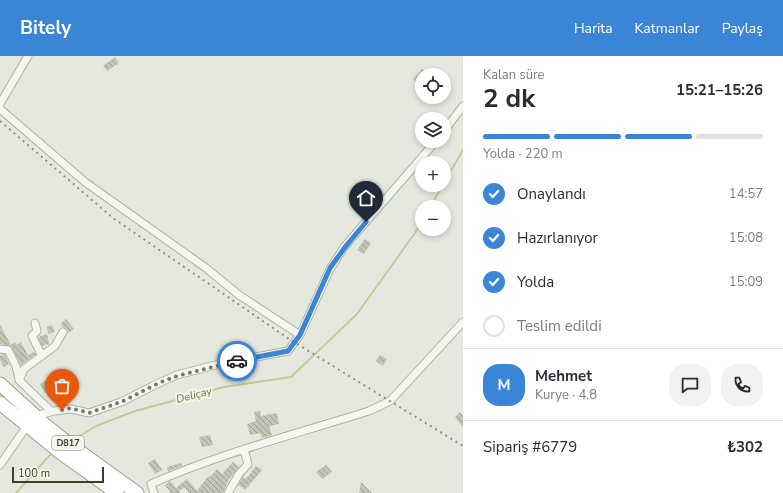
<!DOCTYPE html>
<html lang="tr">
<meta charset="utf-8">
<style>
body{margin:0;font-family:"Nunito Sans",sans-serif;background:#f2f2f3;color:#2b2b33;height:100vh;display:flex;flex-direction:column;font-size:15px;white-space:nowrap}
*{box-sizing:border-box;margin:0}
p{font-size:13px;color:#7c7c81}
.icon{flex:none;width:22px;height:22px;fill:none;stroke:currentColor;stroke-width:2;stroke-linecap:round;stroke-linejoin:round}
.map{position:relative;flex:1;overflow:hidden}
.drawer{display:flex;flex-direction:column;background:#fff;width:320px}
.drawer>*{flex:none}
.buttons{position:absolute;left:415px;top:12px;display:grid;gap:8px}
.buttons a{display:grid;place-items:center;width:36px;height:36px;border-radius:50%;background:#fff;box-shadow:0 2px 6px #0003;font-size:20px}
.scale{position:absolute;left:12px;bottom:10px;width:92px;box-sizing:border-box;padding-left:4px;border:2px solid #384026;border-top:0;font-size:11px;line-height:14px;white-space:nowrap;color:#384026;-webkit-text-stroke:3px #f4f6ed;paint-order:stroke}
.pin{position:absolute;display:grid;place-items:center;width:34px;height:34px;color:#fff;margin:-41px -17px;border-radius:50% 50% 50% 0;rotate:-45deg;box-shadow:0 0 4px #0007}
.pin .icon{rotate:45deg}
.courier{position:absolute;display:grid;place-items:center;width:40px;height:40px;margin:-20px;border:3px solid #3a85d6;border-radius:50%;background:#fff;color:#222;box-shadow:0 1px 5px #0007}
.overview em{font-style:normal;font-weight:700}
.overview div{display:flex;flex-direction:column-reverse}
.overview{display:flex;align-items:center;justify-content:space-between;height:68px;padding:0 20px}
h1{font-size:26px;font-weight:700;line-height:30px}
.bar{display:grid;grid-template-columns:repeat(4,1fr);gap:6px 4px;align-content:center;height:48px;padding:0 20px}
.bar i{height:5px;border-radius:3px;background:#e1e1e2}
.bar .selected{background:#3a85d6}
.bar p{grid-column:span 4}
.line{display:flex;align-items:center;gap:10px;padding:0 20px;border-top:1px solid #e1e1e2}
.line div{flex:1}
.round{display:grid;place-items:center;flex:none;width:42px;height:42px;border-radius:16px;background:#f2f2f3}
ol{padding:0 20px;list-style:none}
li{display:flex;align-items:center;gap:12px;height:44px}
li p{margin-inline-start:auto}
li .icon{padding:4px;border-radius:50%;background:#3a85d6;color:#fff;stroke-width:4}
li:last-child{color:#7c7c81}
li i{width:22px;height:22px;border:2px solid #e1e1e2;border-radius:50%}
header{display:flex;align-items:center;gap:24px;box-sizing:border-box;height:56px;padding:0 20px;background:#3a85d6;color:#fff}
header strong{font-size:19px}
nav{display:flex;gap:22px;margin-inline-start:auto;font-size:14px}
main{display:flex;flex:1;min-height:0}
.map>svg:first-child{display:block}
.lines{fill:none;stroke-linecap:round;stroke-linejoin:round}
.stream{stroke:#c1cb96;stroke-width:2}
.building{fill:url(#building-back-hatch)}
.street-casing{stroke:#aeb2a3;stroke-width:9}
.highway-casing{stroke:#98a084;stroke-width:15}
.street{stroke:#f4f6f0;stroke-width:7}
.highway{stroke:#fff;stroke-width:13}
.rail{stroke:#8a9376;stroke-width:2;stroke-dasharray:2 4;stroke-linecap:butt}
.done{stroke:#757b66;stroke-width:4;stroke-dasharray:0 7.2}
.route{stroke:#3a85d6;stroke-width:5}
.labels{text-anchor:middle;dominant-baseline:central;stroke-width:4;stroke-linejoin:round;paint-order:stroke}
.shield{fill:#f4f6ed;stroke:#707762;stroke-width:1}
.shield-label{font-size:9px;font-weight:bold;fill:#384026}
.water-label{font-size:11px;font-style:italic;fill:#66762e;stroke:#f4f6ed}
</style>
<header>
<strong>Bitely</strong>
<nav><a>Harita</a><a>Katmanlar</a><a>Paylaş</a></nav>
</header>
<main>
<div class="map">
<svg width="463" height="437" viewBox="0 0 463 437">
<defs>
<pattern id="building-back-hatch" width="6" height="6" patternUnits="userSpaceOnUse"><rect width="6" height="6" fill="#c0c5b4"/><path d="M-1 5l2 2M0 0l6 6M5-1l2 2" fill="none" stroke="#9da192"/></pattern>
</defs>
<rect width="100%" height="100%" fill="#e5e8de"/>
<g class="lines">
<path class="stream" d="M 444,127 L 463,94
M 430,151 L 443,129
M 72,385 L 96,370 L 135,355 L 224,331 L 291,321 L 357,258 L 415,177 L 422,165
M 16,437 L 49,400 L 53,397"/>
</g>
<path class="building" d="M 115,1 L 119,7 L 107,15 L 103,10 Z
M 422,13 L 430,19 L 422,19 L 422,30 L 413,23 Z
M 365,183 L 371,187 L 364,198 L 357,194 Z
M 66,263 L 74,273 L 68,277 L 67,273 L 63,271 L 60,268 Z
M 0,269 L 11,289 L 15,286 L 17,289 L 21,286 L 28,299 L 34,296 L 36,298 L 21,309 L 11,290 L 0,288 Z
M 52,269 L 55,276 L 49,278 L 46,271 Z
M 47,278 L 49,288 L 42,290 L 38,281 Z
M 3,298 L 5,299 L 9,308 L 4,311 L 0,304 L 0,300 Z
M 380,299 L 387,303 L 383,310 L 376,305 Z
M 48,323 L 54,332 L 45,337 L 40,328 Z
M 260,355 L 261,360 L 277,357 L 279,368 L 269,370 L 272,379 L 262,382 L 260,377 L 250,379 L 247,368 L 256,365 L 254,356 Z
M 460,356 L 463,360 L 463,371 L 455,361 Z
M 210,379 L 213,389 L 202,391 L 199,381 Z
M 155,403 L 162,414 L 155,418 L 148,407 Z
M 233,406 L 239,411 L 229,423 L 223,437 L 189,437 L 184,431 L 179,435 L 180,437 L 169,437 L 170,436 L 165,429 L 170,425 L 176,432 L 187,423 L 197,435 L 208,420 L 210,421 L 217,413 L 222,418 Z
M 181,407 L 182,410 L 168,415 L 167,411 Z
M 326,409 L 332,416 L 322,423 L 316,416 Z
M 256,410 L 262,414 L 245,434 L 238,429 L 243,421 L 246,423 Z
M 361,426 L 372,437 L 359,437 Z"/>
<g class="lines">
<g class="street-casing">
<path id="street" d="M 0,48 L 28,0
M 0,53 L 85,126 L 206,212 L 239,239 L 300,279
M 444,75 L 463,50
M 35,267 L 37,275 L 32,280 L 42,300
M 0,293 L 8,294 L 16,310 L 19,323
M 51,355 L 19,324 L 24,313 L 55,290 L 63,276
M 35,360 L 54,355 L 71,353 L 89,357 L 121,346 L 161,326 L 177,319 L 219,308 L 288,295 L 300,279 L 330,213 L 345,190 L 436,85
M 0,409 L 27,370
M 154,437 L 151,428 C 221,397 296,378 369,355 L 390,345 L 463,266
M 228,437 L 239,418 L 248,408 L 244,394"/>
</g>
<g class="highway-casing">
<path id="highway" d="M 0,328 L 44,368 L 69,388 L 137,437
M 0,347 L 61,397 L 117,437"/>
</g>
<use href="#street" class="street"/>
<use href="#highway" class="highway"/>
<path class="rail" d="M 0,65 L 113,162 L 289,283 L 463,390"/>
</g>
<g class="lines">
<path class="done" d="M 62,354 L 71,352 L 89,357 L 121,346 L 161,326 L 177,320 L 237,305"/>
<path class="route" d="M 237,305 L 288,295 L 300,279 L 330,212 L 346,190 L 366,166"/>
</g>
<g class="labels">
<rect class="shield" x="52" y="380" width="32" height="14" rx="3"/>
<g class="shield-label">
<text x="68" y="387">D817</text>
</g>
<g class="water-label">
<text transform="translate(194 339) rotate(-15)">Deliçay</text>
</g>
</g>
</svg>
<div class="buttons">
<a><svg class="icon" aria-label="locate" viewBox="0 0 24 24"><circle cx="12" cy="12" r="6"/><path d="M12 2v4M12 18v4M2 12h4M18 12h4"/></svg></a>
<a><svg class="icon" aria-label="layers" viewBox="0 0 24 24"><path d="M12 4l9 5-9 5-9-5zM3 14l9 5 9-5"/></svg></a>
<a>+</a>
<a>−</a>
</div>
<div class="scale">100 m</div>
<div class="pin" style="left:62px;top:354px;background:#ea580c"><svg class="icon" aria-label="bag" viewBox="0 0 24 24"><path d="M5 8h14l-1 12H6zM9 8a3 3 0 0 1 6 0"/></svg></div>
<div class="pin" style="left:366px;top:166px;background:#1f2937"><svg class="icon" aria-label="home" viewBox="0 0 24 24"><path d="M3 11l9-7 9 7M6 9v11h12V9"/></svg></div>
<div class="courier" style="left:237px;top:305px"><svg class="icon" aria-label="car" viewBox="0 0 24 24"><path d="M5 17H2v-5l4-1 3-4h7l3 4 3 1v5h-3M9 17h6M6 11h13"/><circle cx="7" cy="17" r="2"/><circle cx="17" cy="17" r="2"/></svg></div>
</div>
<section class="drawer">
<div class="overview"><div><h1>2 dk</h1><p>Kalan süre</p></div><em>15:21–15:26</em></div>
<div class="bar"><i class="selected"></i><i class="selected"></i><i class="selected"></i><i></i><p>Yolda · 220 m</p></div>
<ol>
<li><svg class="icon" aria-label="check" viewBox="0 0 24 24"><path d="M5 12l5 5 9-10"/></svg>Onaylandı<p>14:57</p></li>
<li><svg class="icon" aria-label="check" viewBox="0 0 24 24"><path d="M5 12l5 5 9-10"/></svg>Hazırlanıyor<p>15:08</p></li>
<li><svg class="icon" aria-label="check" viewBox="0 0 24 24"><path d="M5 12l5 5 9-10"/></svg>Yolda<p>15:09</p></li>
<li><i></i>Teslim edildi</li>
</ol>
<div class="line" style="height:72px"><b class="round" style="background:#3a85d6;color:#fff">M</b><div><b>Mehmet</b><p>Kurye · 4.8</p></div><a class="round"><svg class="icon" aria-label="chat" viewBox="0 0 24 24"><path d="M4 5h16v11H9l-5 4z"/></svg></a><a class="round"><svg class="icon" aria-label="phone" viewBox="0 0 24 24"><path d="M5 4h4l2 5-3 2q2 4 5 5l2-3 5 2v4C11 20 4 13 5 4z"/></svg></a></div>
<div class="line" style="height:52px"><div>Sipariş #6779</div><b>₺302</b></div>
</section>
</main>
